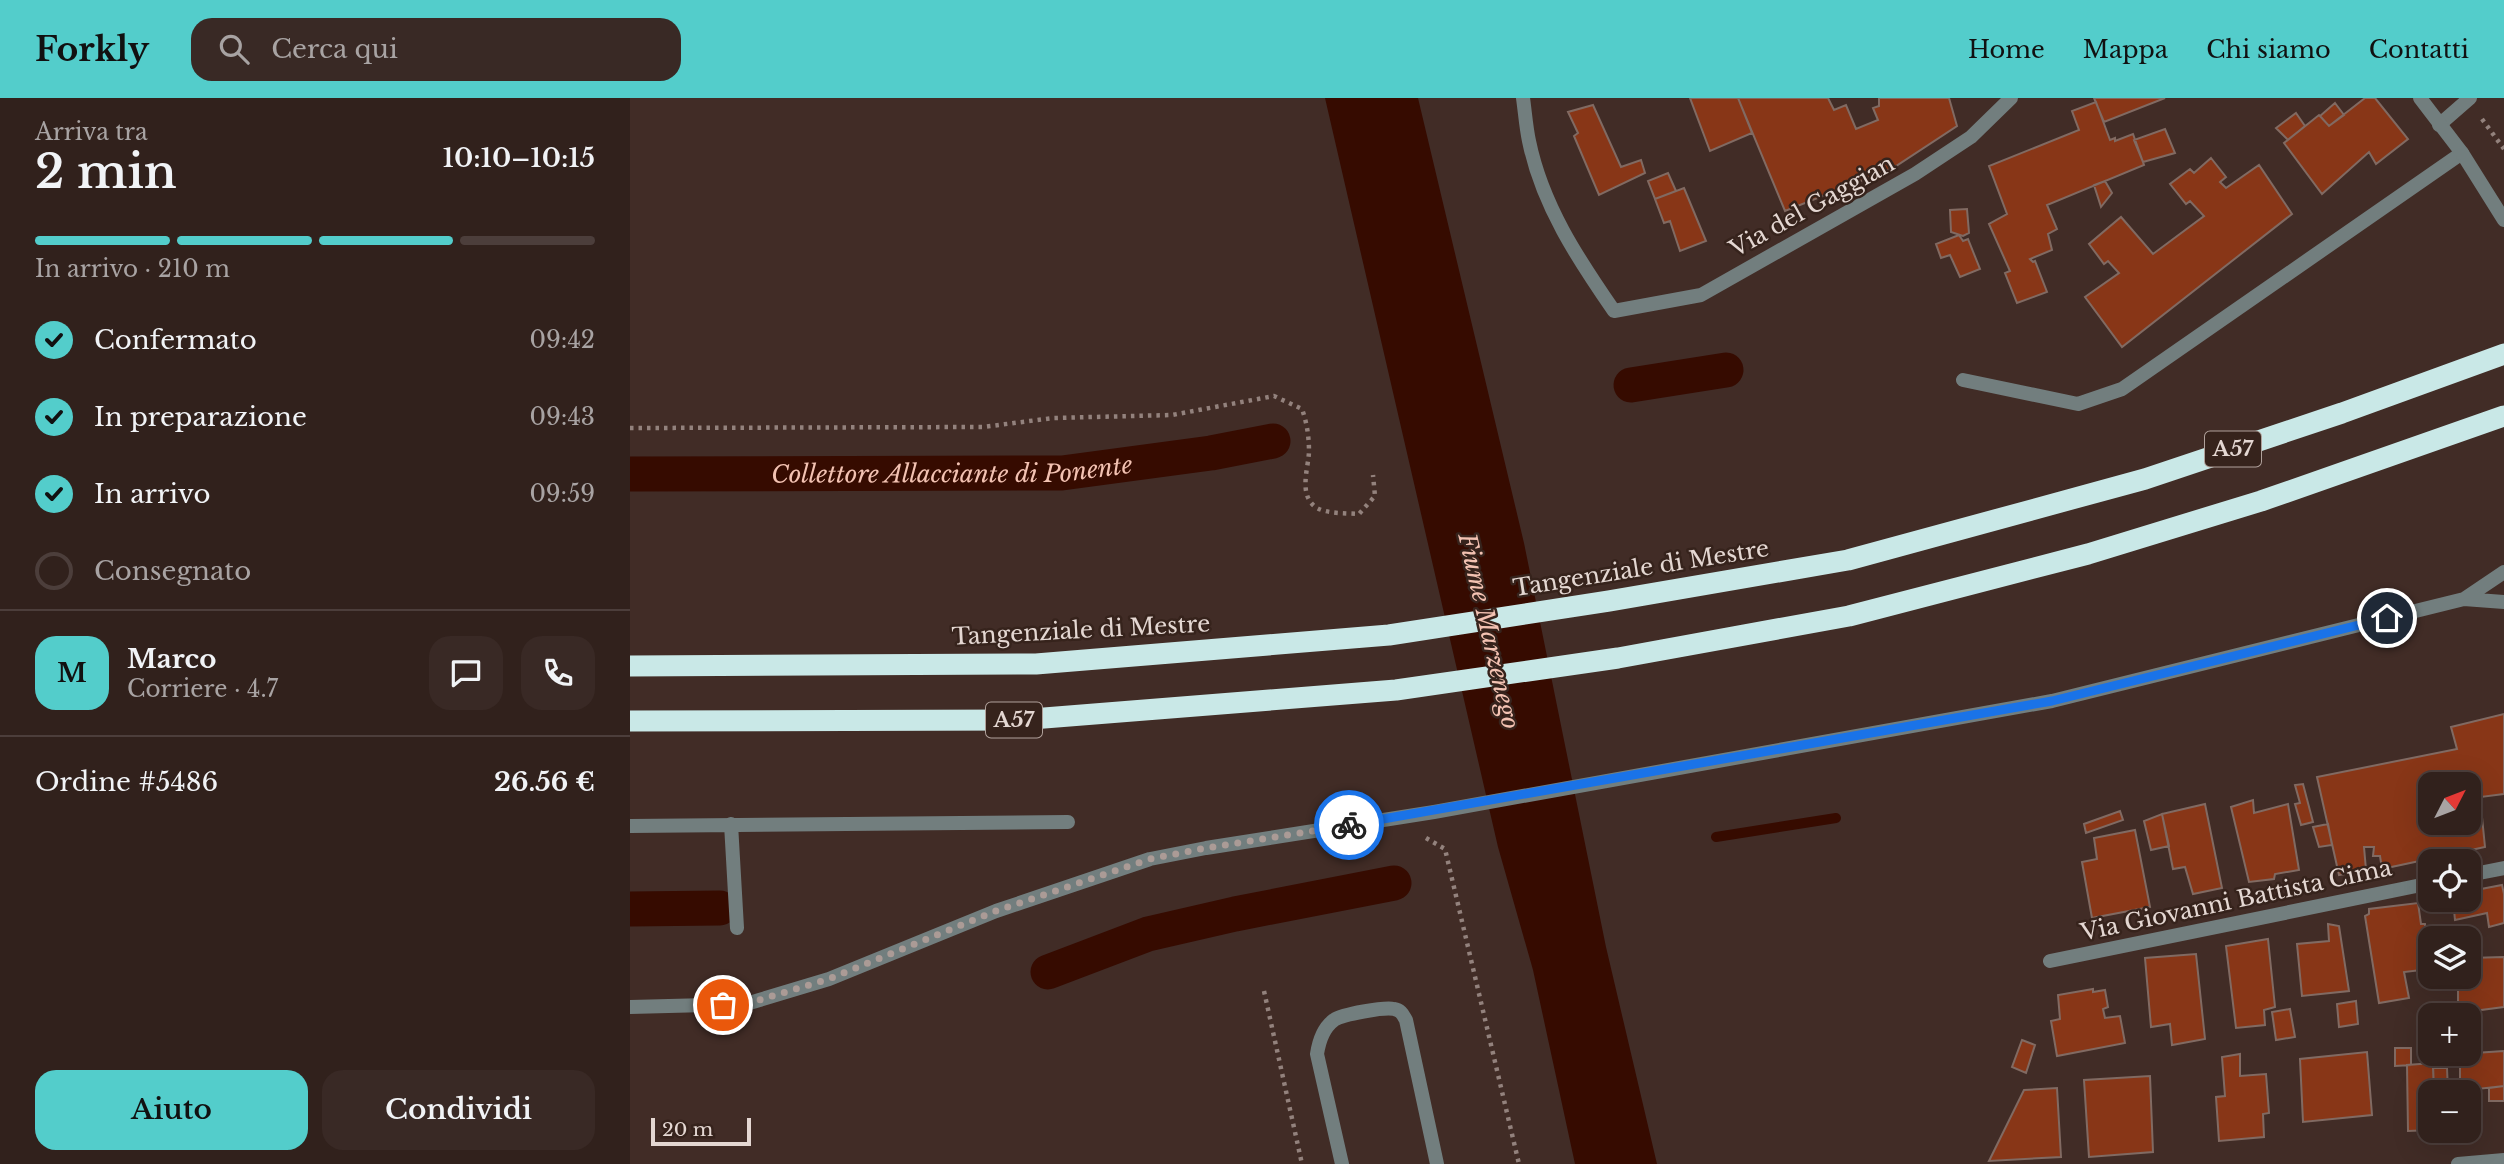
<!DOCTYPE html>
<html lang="it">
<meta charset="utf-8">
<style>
body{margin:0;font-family:"Libre Baskerville",serif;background:#392925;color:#f1f3f6;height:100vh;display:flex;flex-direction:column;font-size:26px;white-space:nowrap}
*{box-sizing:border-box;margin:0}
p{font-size:23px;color:#a8a3a3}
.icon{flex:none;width:38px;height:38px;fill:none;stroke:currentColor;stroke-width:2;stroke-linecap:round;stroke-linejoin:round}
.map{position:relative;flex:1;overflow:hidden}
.side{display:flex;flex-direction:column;background:#31211c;width:630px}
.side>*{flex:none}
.needle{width:46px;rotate:48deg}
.controls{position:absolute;left:1788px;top:674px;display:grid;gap:14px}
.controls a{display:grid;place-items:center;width:63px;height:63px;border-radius:14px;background:#31211c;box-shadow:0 7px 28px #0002,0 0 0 2px #4c3e3b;font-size:35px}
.scale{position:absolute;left:21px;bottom:18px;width:100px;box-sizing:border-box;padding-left:7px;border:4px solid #e4d7d2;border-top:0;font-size:19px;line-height:24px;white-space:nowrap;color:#e4d7d2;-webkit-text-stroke:5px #36231c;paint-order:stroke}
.pin{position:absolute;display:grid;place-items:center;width:60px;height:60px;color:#fff;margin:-30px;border:4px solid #fff;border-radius:50%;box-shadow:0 2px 7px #0007}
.courier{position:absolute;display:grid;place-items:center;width:70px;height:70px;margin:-35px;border:5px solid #1a73e8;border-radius:50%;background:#fff;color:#222;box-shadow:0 2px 9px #0007}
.headline em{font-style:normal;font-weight:600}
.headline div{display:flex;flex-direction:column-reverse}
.headline{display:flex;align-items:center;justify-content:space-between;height:119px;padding:0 35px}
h1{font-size:46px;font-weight:600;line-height:52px}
.bar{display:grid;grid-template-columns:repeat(4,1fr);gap:10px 7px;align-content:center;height:84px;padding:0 35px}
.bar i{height:9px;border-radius:5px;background:#4c3e3b}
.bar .selected{background:#53cdcb}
.bar p{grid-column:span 4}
.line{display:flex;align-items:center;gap:18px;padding:0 35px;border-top:2px solid #4c3e3b}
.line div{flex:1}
.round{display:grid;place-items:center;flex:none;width:74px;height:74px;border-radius:21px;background:#392925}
ol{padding:0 35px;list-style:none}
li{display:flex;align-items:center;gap:21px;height:77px}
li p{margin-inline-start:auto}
li .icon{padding:7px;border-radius:50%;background:#53cdcb;color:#111;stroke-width:4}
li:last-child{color:#a8a3a3}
li i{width:38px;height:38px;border:4px solid #4c3e3b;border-radius:50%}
.button{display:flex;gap:14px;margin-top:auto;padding:14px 35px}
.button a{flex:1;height:80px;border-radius:21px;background:#53cdcb;color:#111;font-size:28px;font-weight:600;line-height:80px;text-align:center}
.button a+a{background:#392925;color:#f1f3f6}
header{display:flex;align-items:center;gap:42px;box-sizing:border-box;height:98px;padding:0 35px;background:#53cdcb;color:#111}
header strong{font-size:33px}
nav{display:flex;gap:38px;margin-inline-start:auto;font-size:24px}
.search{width:490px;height:63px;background:#392925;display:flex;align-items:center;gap:18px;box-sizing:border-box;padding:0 24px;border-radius:21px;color:#a8a3a3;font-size:26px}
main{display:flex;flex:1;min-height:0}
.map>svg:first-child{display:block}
.water{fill:#360b00}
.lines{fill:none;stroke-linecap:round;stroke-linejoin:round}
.stream{stroke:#360b00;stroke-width:10}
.canal{stroke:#360b00;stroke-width:35}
.building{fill:#883617;stroke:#816a62;stroke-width:2;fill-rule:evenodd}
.path{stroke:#93827d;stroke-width:4.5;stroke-dasharray:3.5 5;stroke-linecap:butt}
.service{stroke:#727e7e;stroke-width:14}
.minor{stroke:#727e7e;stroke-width:14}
.tertiary{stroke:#727e7e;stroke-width:14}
.motorway{stroke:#c9e8e7;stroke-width:21}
.done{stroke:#ab9b96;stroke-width:7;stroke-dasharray:0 12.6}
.route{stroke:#1a73e8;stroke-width:9}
.labels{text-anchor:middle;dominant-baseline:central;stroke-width:5;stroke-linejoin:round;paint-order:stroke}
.shield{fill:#36231c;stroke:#b0a19b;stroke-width:2}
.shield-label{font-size:21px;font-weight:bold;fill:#e4d7d2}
.street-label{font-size:23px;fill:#e4d7d2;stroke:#36231c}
.water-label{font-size:24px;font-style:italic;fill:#f3c2b2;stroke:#36231c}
</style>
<header>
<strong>Forkly</strong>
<div class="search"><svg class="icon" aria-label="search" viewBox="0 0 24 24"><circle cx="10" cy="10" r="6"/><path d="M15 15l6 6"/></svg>Cerca qui</div>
<nav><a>Home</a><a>Mappa</a><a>Chi siamo</a><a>Contatti</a></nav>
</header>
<main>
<section class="side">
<div class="headline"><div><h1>2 min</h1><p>Arriva tra</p></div><em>10:10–10:15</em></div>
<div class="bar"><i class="selected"></i><i class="selected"></i><i class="selected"></i><i></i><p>In arrivo · 210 m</p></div>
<ol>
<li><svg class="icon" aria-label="check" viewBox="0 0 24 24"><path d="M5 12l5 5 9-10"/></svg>Confermato<p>09:42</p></li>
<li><svg class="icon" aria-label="check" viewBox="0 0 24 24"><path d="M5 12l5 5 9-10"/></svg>In preparazione<p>09:43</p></li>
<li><svg class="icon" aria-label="check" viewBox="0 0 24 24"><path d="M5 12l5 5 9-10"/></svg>In arrivo<p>09:59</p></li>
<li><i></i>Consegnato</li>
</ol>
<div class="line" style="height:126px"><b class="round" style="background:#53cdcb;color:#111">M</b><div><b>Marco</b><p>Corriere · 4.7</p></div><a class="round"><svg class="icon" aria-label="chat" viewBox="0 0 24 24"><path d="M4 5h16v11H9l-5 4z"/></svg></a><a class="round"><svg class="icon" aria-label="phone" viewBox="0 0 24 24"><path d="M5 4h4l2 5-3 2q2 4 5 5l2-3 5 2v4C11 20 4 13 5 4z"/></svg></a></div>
<div class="line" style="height:91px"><div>Ordine #5486</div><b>26.56 €</b></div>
<div class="button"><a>Aiuto</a><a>Condividi</a></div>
</section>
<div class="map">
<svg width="1874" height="1066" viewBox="0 0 1874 1066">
<rect width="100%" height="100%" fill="#412c26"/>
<path class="water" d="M 695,0 L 788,0 L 894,445 L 976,849 L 1027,1066 L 945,1066 L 903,872 L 868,749 Z"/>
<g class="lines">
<path class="stream" d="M 1086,739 L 1206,720"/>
<g class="canal">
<path d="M 1001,287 L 1096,272"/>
<path id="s1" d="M 0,376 L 432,375 L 581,355 L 643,343"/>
<path d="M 0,811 L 90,810"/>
<path d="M 418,874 L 518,836 L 605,816 L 764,785"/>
</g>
</g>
<path class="building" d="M 1060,0 L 1108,0 L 1122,35 L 1080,53 Z
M 1108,0 L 1198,0 L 1204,12 L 1216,7 L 1226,31 L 1248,22 L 1243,10 L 1249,8 L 1249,0 L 1319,0 L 1327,28 L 1263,70 L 1155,113 Z
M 1464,0 L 1535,0 L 1474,24 Z
M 1735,0 L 1745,0 L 1778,41 L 1746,66 L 1739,54 L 1692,96 L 1654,45 L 1689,17 L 1699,28 Z
M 1466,4 L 1480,42 L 1485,40 L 1485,43 L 1503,36 L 1514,67 L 1417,107 L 1427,131 L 1418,136 L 1422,152 L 1400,161 L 1403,164 L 1405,163 L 1417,194 L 1387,205 L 1375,175 L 1380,173 L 1359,126 L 1377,116 L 1359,68 L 1449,32 L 1442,13 Z
M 1705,5 L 1714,17 L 1699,28 L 1690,18 Z
M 963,7 L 991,69 L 1011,62 L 1015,75 L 969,97 L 944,38 L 948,35 L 938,14 Z
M 1666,15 L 1675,28 L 1658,42 L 1646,30 Z
M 1535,31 L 1545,55 L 1513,64 L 1504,42 Z
M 1581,60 L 1596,79 L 1590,84 L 1596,90 L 1629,67 L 1662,116 L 1492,249 L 1455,199 L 1489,175 L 1478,163 L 1474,166 L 1459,146 L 1491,119 L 1523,156 L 1574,118 L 1560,103 L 1556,106 L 1540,86 L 1560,71 L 1564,75 Z
M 1038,75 L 1046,93 L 1025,101 L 1018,83 Z
M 1475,83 L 1482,95 L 1471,109 L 1464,87 Z
M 1054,90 L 1076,143 L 1050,153 L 1040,123 L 1034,125 L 1025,101 Z
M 1337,111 L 1339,135 L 1333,138 L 1321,134 L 1320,112 Z
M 1329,137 L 1333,143 L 1338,141 L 1350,171 L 1330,179 L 1320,157 L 1311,160 L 1306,146 Z
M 1874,616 L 1874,696 L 1850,699 L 1855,749 L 1752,771 L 1750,758 L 1743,758 L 1744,749 L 1734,749 L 1736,772 L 1709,777 L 1687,679 L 1827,651 L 1821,629 ZM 1801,686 L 1839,686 L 1839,724 L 1801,724 Z
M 1673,686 L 1683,724 L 1671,727 L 1665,706 L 1670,705 L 1665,687 Z
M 1623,702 L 1624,715 L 1658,706 L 1669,772 L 1645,776 L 1644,781 L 1619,784 L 1601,709 Z
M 1575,706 L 1592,790 L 1563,796 L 1555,769 L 1543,771 L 1532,716 Z
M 1490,713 L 1493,722 L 1456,735 L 1454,726 Z
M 1532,716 L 1539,748 L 1521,752 L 1514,723 Z
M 1698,726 L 1702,747 L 1689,749 L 1683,729 Z
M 1505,732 L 1520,809 L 1462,820 L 1452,764 L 1467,761 L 1464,740 Z
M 1851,787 L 1851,791 L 1872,787 L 1874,796 L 1874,825 L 1859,829 L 1857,815 L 1825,822 L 1823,802 L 1839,802 L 1839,789 Z
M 1788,805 L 1791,826 L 1795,826 L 1799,871 L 1774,874 L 1779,900 L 1749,905 L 1735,818 L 1739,816 L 1739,811 Z
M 1698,826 L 1709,828 L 1719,893 L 1672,898 L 1667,846 L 1699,843 Z
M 1638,841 L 1645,909 L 1634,912 L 1635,927 L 1606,930 L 1596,848 Z
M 1566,856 L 1575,941 L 1542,947 L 1540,926 L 1521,929 L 1515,860 Z
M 1874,859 L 1874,909 L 1828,915 L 1828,878 L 1839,878 L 1839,860 Z
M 1463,891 L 1463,894 L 1475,892 L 1478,909 L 1473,911 L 1475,920 L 1490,918 L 1495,945 L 1427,958 L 1421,923 L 1430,921 L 1428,897 Z
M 1726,903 L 1728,926 L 1709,929 L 1707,906 Z
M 1660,911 L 1665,939 L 1646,942 L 1642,914 Z
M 1392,942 L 1405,947 L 1396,975 L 1382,969 Z
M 1765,950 L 1781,950 L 1781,967 L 1765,968 Z
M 1874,953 L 1874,988 L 1830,993 L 1830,956 Z
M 1737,954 L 1742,1017 L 1673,1024 L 1670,961 Z
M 1610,956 L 1610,978 L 1636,976 L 1639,1015 L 1633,1016 L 1634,1039 L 1589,1043 L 1586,999 L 1595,998 L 1592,959 Z
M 1803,965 L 1804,994 L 1801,994 L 1801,1032 L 1778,1033 L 1777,967 Z
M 1803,970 L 1817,970 L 1818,994 L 1804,994 Z
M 1520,978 L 1523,1054 L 1459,1059 L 1454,982 Z
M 1874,988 L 1874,1003 L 1859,1003 L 1859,990 Z
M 1427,990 L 1431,1059 L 1359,1063 L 1394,992 Z"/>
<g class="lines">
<path class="path" d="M 1852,21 L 1874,51
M 0,330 L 353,329 L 423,320 L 542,317 L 644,298 L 672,311 C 677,325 679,339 679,354 C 678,372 668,398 687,410 C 698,416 717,415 729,416 L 745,398 L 743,377
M 796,740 L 815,751 L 889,1066
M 634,893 L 672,1066"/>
<path class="service" d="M 712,1066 L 687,956 C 689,943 693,930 704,922 C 713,916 754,909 764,911 C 771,912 773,917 776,922 L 807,1066"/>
<path class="minor" d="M 893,0 C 895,14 896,29 899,43 C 912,107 948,161 984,213 L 1071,197 L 1285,76 L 1341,39 L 1381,0
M 1809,27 L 1840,0
M 1333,282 L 1448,306 L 1492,291 L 1832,55
M 1834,501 L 1874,474
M 101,726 L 107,830
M 0,728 L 438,724
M 1839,777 L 1874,770
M 1420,863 L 1801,785
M 0,909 L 116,906 L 199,881 L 366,813 L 520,761 L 576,750 L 804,714 L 1422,603 L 1834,501 L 1874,504
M 1828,1066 L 1874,1062"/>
<path class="tertiary" d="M 1790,0 L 1832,55 L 1874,122"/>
<path class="motorway" d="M 0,568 L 406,566 L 759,537 L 979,503 L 1218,462 L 1515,381 L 1712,315 L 1874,256
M 0,623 L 389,622 L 766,592 L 988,560 L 1219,518 L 1458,456 L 1631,403 L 1874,318"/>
</g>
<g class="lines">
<path class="done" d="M 93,907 L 116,906 L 199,881 L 366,813 L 520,761 L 576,750 L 719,727"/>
<path class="route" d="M 719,727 L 1422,603 L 1757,520"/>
</g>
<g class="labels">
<g class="shield">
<rect x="1575" y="333.5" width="56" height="35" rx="5"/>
<rect x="356" y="604.5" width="56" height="35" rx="5"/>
</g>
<g class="shield-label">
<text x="1603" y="351">A57</text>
<text x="384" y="622">A57</text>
</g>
<g class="street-label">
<text transform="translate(1182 108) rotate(-29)">Via del Gaggian</text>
<text transform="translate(1011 470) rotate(-9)">Tangenziale di Mestre</text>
<text transform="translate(451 532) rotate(-3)">Tangenziale di Mestre</text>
<text transform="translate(1606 802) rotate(-12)">Via Giovanni Battista Cima</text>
</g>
<g class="water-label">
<text stroke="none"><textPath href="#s1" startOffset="322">Collettore Allacciante di Ponente</textPath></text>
<text transform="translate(859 533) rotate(77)">Fiume Marzenego</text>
</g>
</g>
</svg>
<div class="controls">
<a><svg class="needle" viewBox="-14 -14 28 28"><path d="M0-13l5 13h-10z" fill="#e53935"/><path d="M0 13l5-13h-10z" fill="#a8a3a3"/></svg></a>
<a><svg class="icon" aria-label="locate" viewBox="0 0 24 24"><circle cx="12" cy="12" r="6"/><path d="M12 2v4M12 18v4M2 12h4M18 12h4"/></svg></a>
<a><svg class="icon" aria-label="layers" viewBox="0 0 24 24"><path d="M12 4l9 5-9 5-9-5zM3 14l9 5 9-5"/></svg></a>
<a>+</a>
<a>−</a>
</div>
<div class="scale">20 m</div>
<div class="pin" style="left:93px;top:907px;background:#ea580c"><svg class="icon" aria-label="bag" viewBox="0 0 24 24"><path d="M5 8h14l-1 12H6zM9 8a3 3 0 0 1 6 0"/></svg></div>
<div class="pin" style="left:1757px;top:520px;background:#1f2937"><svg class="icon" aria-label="home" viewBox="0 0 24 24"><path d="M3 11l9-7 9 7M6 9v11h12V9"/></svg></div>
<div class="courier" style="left:719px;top:727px"><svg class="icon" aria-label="bike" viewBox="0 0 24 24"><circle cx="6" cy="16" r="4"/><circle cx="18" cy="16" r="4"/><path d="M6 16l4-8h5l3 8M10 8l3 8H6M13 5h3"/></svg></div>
</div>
</main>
